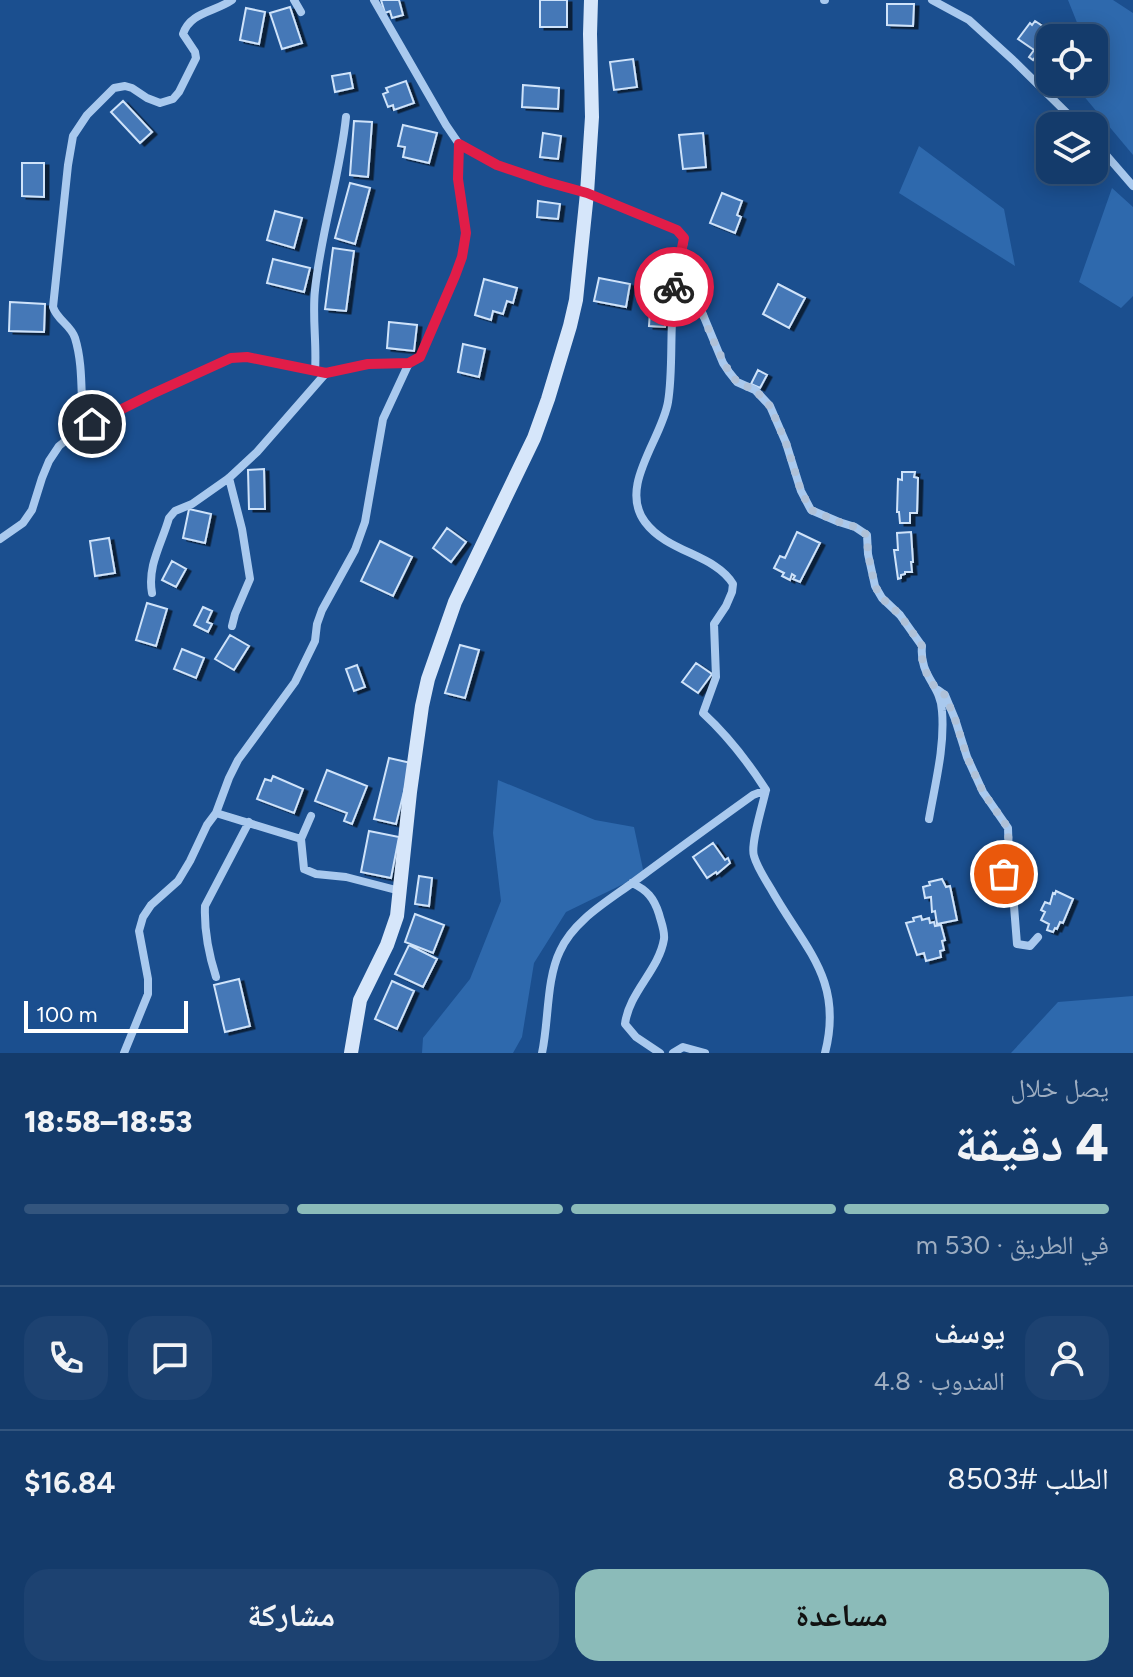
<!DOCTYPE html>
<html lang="ar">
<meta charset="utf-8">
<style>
body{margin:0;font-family:Figtree,"Noto Naskh Arabic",sans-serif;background:#1d4271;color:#f1f3f6;direction:rtl;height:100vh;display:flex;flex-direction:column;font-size:30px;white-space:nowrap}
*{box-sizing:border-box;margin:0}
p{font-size:26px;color:#9dadc1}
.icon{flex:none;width:44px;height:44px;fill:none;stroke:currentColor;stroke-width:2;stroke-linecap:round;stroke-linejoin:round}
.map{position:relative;height:1053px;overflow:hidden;direction:ltr}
.panel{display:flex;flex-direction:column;background:#143b6b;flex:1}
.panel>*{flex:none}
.controls{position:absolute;left:1036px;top:24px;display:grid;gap:16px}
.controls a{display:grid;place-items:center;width:72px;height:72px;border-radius:16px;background:#143b6b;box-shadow:0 4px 20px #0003,0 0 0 2px #33557e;font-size:40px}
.scale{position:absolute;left:24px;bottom:20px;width:164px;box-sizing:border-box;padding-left:8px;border:4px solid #fff;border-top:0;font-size:22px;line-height:28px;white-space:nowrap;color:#fff;-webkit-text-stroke:6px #1b4f8f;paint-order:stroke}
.pin{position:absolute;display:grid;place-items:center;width:68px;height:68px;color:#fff;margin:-34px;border:4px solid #fff;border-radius:50%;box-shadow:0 2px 8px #0007}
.courier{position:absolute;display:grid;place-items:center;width:80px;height:80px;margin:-40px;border:6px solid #e11d48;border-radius:50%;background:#fff;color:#222;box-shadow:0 2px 10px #0007}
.summary em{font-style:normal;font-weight:800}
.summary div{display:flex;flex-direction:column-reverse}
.summary{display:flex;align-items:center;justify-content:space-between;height:136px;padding:0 24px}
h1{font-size:52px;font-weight:800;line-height:60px}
.bar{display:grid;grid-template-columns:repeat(4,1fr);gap:12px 8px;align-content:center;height:96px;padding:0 24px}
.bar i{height:10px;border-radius:6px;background:#33557e}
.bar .current{background:#8bbbb9}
.bar p{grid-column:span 4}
.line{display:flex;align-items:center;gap:20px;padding:0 24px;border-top:2px solid #33557e}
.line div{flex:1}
.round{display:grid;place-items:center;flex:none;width:84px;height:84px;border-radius:24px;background:#1d4271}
.primary-button{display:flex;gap:16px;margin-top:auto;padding:16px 24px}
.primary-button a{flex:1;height:92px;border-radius:24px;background:#8bbbb9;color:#111;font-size:32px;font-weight:800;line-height:92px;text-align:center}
.primary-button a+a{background:#1d4271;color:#f1f3f6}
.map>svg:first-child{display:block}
.green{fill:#2e69ad}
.building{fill:#4478b7;stroke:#cfe3fa;stroke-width:2;filter:url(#shadow)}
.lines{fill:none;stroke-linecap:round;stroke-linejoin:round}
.minor{stroke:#a9c9ee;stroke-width:8}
.secondary{stroke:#d6e6fa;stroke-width:14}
.done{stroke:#afc1d8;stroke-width:8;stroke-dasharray:0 14.4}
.route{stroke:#e11d48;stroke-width:10}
</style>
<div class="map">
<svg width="1133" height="1053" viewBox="0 0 1133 1053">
<defs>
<filter id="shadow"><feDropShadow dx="4.5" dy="2.5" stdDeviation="0" flood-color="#0009"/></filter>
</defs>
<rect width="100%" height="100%" fill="#1b4f8f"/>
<path class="green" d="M 1068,0 L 1113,0 L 1133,13 L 1133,155 L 1072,82 L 1094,82 L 1094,38 L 1073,38 L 1078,25 Z
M 919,146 L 1004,209 L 1015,266 L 899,193 Z
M 1112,188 L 1133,207 L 1133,296 L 1121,308 L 1079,282 Z
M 498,780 L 595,820 L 634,827 L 644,874 L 566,912 L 534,963 L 522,1037 L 513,1053 L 422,1053 L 423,1038 L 470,979 L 501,901 L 493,833 Z
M 1133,996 L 1133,1053 L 1011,1053 L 1058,1002 Z"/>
<path class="building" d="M 381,0 L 399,0 L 403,15 L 392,18 L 390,11 L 385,13 Z
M 540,0 L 567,0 L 567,27 L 540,27 Z
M 887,4 L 914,4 L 913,26 L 887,25 Z
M 290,7 L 302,43 L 282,49 L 270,13 Z
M 246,8 L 265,12 L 259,44 L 240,40 Z
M 1035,21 L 1053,33 L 1033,60 L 1029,57 L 1034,50 L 1018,39 L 1030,23 L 1032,25 Z
M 633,59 L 637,87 L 614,90 L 610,62 Z
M 350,73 L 353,88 L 335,92 L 332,76 Z
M 406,81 L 414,103 L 394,110 L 393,105 L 388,107 L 383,94 L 388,92 L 386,88 Z
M 523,85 L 559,88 L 558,109 L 522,107 Z
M 123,101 L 152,132 L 140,143 L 111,112 Z
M 354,121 L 372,122 L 368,177 L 350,175 Z
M 403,125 L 437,133 L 429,163 L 403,157 L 405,147 L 398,146 Z
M 543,133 L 561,136 L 558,159 L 540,157 Z
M 703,133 L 706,167 L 683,169 L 679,135 Z
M 22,163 L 44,163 L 44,197 L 22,196 Z
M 350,183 L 370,188 L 355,244 L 335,238 Z
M 722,193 L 742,201 L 737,215 L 741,217 L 735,233 L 710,223 Z
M 538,201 L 560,204 L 558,219 L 537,217 Z
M 275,211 L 302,218 L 294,248 L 267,240 Z
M 333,248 L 354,251 L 346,311 L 325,309 Z
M 273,259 L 310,268 L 304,292 L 267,283 Z
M 599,278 L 630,284 L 626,307 L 594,301 Z
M 484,279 L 517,288 L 513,303 L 507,301 L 503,314 L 493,311 L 491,320 L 475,315 Z
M 778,284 L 805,298 L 789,328 L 763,314 Z
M 651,297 L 667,298 L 665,327 L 649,326 Z
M 10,302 L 45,304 L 44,332 L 9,331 Z
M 389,322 L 417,325 L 414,351 L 387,348 Z
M 463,344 L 485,349 L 479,377 L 458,372 Z
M 758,370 L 767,375 L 760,388 L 751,384 Z
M 264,469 L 265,509 L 249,509 L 248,470 Z
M 902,472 L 915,472 L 914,477 L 918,478 L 917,513 L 910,513 L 910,523 L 900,523 L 899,512 L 897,512 L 898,479 L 902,480 Z
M 189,509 L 211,514 L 205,543 L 183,538 Z
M 447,528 L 466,542 L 451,562 L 433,548 Z
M 797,532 L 820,543 L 800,582 L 793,579 L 795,576 L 792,574 L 790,580 L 782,576 L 784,573 L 774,568 L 780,556 L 785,558 Z
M 911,532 L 913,562 L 911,562 L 912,572 L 905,572 L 905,574 L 901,575 L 901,578 L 898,579 L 894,550 L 898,550 L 897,533 Z
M 109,538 L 115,573 L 95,576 L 90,541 Z
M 380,541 L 412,557 L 393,596 L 361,581 Z
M 172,561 L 186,569 L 176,587 L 162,580 Z
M 147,603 L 167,609 L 156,646 L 136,640 Z
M 203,607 L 212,611 L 207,622 L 212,624 L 208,632 L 194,625 Z
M 230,635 L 249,646 L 234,670 L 215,659 Z
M 460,645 L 479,650 L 465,698 L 445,693 Z
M 182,649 L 204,658 L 196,678 L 174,669 Z
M 696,663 L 712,674 L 698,693 L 682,682 Z
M 357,665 L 365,687 L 354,691 L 346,669 Z
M 389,758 L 411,763 L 396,824 L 374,819 Z
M 327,770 L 367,786 L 352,824 L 344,821 L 347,813 L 315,801 Z
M 273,776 L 303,789 L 294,813 L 257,799 L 265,779 L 271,781 Z
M 369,831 L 399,837 L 391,878 L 361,872 Z
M 713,843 L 725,860 L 728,858 L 730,863 L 717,874 L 716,872 L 707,878 L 693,857 Z
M 419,876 L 432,878 L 429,906 L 415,904 Z
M 942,879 L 946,887 L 950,886 L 957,920 L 937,924 L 935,911 L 932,912 L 931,897 L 925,898 L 923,887 L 930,885 L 929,882 Z
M 1056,891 L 1073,899 L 1063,923 L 1060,922 L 1057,929 L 1055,928 L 1053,932 L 1047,930 L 1049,924 L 1041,920 L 1045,912 L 1041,910 L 1045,902 L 1050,904 L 1053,893 L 1055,894 Z
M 415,914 L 444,925 L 433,953 L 405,942 Z
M 921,916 L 922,920 L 929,918 L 930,923 L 934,922 L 935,926 L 941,925 L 945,940 L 942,941 L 944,950 L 940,951 L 941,957 L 926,961 L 924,953 L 917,955 L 906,923 L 914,921 L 913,918 Z
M 409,945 L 437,959 L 423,987 L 395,974 Z
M 239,979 L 250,1026 L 225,1032 L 214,985 Z
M 392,981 L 414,991 L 397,1029 L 375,1019 Z"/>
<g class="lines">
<path class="minor" d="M 294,0 L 301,12
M 374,0 L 446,125 L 459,144 L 497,165 L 547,182 L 587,193 L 677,230 L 684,238 C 682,261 674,282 673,304 C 670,336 673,372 668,402 C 662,439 618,486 645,522 C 668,553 715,554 733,584 L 732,592 L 726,606 L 714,624 L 716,677 L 703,713 C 728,736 748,762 766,790 C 763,804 750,845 754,856 C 757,867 765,879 771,889 C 804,948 844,979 825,1053
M 824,0 L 825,0
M 932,0 L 969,20 L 1013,60 L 1080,126
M 1094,141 L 1133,186
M 674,289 L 699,305 L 723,363 L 729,372 L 737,382 L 755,390 L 770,406 L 786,443 L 801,491 L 811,510 L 839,522 L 855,527 L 867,535 L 868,554 L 875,586 L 882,598 L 900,615 L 922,646 C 919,676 941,685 942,711 C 945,747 935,784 929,819
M 315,371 C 317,344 312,317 315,290 C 321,231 340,176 346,117
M 84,429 C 80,399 84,367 75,338 C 71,325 57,320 53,307 L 68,165 L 73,136 L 87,115 L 114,88 L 125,86 L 132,88 L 147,98 L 160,103 L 173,99 L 179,92 L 196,58 L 195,52 L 183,34 C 190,12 215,12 232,0
M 229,478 L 242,529 L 250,579 L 235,614 L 232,626
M 0,539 L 23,523 L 32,510 L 42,478 L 49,461 L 59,446 L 74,434 L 152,394 L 231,358 L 247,357 L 326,373 L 368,364 L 409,363 L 420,357 L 455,276 L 462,257 L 466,233 L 458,179 L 459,144
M 152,593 C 147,566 162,543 169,518 L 175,511 L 192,504 L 229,478 L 257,452 L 326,373
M 938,690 L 945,695 L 955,719 L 967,757 L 983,792 L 1008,828 L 1009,857 L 1004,874 L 1014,906 L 1017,944 L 1030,946 L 1038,937
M 216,813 L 301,839
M 311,816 L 301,839 L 304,869 L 316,874 L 346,877 L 400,891
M 632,883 C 647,890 654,898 659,914 C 661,922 665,931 664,939 C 659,970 629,992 625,1024 L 636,1037 L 660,1053
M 216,977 C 209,955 204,930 205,906 L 249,822
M 124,1053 L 148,994 L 148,979 L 139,931 L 143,917 L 151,905 L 178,881 L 190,861 L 207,825 L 216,813 L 229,778 L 238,760 L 295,682 L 315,641 L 317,624 L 322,610 L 355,550 L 365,522 L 383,419 L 409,363
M 542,1053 C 549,1021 546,980 560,951 C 574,920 608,901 635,881 C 674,852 714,823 753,795 L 766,790
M 673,1053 L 683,1047 L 705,1053"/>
<path class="secondary" d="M 351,1053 L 360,1000 L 387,945 L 397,916 L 410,792 L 422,706 L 428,679 L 455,602 L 534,438 L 548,399 L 570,326 L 576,300 L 587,193 L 592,117 L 590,34 L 591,0"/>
</g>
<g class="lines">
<path class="done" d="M 674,287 L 674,289 L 699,305 L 712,338 L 729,372 L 737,382 L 755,390 L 770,406 L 786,443 L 801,491 L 811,510 L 839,522 L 855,527 L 867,535 L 868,554 L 875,586 L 882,598 L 900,615 L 922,646 L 921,655 L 929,681 L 945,695 L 955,719 L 967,757 L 983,792 L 1008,828 L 1009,857 L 1004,874"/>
<path class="route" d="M 92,424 L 152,394 L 231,358 L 247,357 L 326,373 L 368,364 L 409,363 L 420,357 L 455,276 L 462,257 L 466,233 L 458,179 L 459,144 L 497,165 L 547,182 L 587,193 L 677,230 L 684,238 L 674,287"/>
</g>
</svg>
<div class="controls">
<a><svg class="icon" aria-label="locate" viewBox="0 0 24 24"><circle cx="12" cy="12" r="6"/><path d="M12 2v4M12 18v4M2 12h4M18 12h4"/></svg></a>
<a><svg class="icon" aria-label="layers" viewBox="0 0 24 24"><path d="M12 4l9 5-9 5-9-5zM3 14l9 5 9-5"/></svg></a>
</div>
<div class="scale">100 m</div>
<div class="pin" style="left:1004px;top:874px;background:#ea580c"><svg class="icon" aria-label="bag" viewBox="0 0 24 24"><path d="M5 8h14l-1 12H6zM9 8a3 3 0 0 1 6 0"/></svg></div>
<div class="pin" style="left:92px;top:424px;background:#1f2937"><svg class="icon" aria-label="home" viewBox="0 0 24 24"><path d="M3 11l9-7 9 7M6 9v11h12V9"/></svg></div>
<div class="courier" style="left:674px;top:287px"><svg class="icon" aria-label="bike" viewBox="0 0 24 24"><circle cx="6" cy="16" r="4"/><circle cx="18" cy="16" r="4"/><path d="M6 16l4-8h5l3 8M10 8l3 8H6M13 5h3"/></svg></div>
</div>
<section class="panel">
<div class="summary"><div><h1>4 دقيقة</h1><p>يصل خلال</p></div><em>18:53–18:58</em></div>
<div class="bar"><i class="current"></i><i class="current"></i><i class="current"></i><i></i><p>في الطريق · 530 m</p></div>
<div class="line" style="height:144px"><a class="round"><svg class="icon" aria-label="person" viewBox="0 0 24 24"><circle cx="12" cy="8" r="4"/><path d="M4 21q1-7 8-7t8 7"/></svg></a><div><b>يوسف</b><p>المندوب · 4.8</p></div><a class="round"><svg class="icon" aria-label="chat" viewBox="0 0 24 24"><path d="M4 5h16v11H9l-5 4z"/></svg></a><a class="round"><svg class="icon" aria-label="phone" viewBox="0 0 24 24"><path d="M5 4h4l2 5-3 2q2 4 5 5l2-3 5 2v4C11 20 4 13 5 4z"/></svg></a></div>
<div class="line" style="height:104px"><div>الطلب #8503</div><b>$16.84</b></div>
<div class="primary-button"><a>مساعدة</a><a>مشاركة</a></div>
</section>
